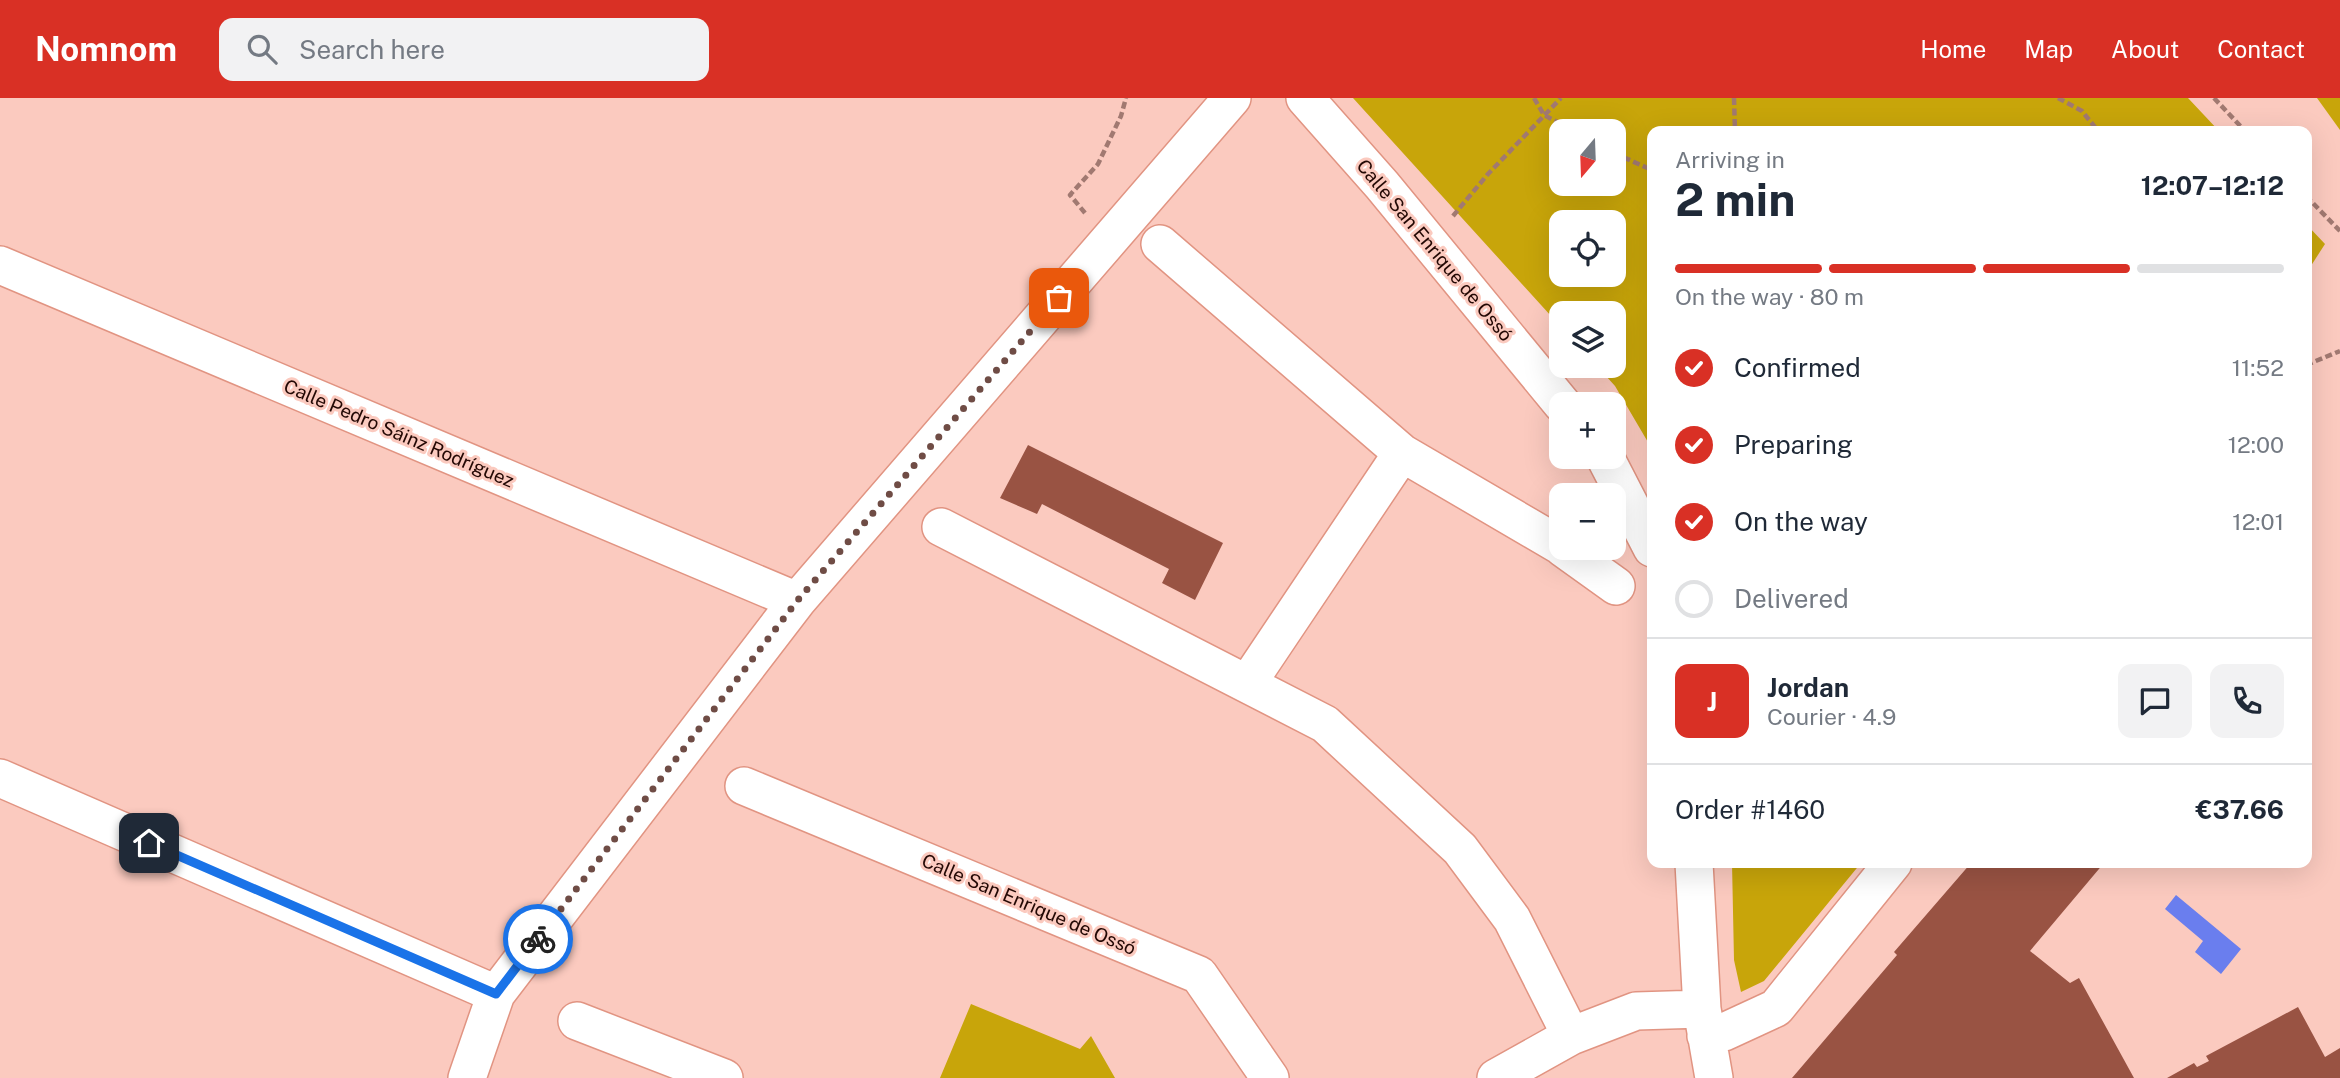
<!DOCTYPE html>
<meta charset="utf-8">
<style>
body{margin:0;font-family:"Public Sans",sans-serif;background:#f2f2f3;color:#1f2937;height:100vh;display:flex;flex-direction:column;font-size:26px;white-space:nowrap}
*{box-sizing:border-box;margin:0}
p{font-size:23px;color:#747a83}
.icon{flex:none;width:38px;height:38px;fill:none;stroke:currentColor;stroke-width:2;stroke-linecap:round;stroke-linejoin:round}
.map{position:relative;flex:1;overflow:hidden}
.drawer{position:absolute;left:1647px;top:28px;width:665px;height:742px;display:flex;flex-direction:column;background:#fff;border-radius:14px;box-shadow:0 7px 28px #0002}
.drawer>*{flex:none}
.needle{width:46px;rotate:199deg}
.buttons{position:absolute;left:1549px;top:21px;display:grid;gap:14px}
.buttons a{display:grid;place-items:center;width:77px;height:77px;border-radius:14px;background:#fff;box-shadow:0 7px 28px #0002;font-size:35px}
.pin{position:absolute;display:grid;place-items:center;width:60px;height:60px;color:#fff;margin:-30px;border-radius:14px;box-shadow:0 4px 10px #0006}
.courier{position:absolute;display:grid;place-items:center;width:70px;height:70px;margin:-35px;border:5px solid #1a73e8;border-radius:50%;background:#fff;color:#222;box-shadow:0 2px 9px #0007}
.overview em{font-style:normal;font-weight:700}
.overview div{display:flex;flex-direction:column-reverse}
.overview{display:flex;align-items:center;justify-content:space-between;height:119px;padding:0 28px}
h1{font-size:46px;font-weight:700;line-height:52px}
.bar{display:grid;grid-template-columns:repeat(4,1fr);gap:10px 7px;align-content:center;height:84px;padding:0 28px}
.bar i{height:9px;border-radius:5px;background:#e0e1e3}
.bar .current{background:#d93025}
.bar p{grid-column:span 4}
.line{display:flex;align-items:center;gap:18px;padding:0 28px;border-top:2px solid #e0e1e3}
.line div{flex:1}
.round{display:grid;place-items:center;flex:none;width:74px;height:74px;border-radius:14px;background:#f2f2f3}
ol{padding:0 28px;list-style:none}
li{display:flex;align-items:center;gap:21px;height:77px}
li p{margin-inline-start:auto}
li .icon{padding:7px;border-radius:50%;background:#d93025;color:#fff;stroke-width:4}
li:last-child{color:#747a83}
li i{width:38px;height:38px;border:4px solid #e0e1e3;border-radius:50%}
header{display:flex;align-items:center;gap:42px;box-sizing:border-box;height:98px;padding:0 35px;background:#d93025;color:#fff}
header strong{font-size:33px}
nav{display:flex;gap:38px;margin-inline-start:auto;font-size:24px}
.search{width:490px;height:63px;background:#f2f2f3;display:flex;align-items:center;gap:18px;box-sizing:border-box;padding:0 24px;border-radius:14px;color:#747a83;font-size:26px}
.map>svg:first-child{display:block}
.green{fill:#c8a50a;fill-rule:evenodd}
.water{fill:#6a7eee}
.building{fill:#995343}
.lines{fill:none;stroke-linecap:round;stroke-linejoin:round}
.minor-casing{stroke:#e19482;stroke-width:40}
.path{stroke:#a17971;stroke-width:4.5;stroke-dasharray:7 3.5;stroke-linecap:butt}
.minor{stroke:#fff;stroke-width:37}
.done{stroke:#6f4c45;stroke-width:7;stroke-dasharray:0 12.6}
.route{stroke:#1a73e8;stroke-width:9}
.labels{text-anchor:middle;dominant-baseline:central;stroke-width:6;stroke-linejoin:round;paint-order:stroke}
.street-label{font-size:19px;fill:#230804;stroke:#fbcabf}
</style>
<header>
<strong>Nomnom</strong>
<div class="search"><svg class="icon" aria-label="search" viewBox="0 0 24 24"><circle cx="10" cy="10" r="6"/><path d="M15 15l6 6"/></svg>Search here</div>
<nav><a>Home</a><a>Map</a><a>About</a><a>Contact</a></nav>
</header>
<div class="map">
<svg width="2340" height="980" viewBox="0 0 2340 980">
<rect width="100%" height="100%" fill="#fbcabf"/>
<path class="green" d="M 1353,0 L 2188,0 L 2219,33 L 1652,33 L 1652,351 L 1615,288 L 1597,268 L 1614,268 L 1614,215 L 1561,215 L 1561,229 ZM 1561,33 L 1614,33 L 1614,86 L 1561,86 ZM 1561,124 L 1614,124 L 1614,177 L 1561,177 Z
M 2317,0 L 2340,0 L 2340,32 Z
M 2307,127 L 2325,146 L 2307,174 Z
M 1732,765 L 1861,765 L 1764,883 L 1741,894 L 1734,862 Z
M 971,906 L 1080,951 L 1091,938 L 1115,980 L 940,980 Z"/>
<path class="water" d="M 2176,797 L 2241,851 L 2221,876 L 2195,854 L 2203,843 L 2165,811 Z"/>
<path class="building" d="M 1028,347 L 1223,445 L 1195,502 L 1162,485 L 1169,471 L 1042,406 L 1037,416 L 1000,400 Z
M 1971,765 L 2104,765 L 2030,853 L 2070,885 L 2079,880 L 2134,980 L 1792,980 L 1897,857 L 1894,854 Z
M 2298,909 L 2325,959 L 2340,950 L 2340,980 L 2167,980 L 2194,965 L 2197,969 L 2209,963 L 2206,958 Z"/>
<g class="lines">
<g class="minor-casing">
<path id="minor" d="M 1305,0 L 1382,87 L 1562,306
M 1160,146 L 1402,355 L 1561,448
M 0,167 L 797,503
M 1605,359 L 1652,450
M 941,429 L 1325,626 L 1460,751 L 1512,821 L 1571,938
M 1563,450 L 1616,488
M 1247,586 L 1402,355
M 0,680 L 496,896
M 744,688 L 1199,877 L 1270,980
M 1694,765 L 1702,911 L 1714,980
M 577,923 L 724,980
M 1706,938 L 1724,934 L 1776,910 L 1893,765
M 467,980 L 496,896 L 797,503 L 1232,0
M 1496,980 L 1571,938 L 1636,913 L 1702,911"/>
</g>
<path class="path" d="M 1534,0 L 1544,17 L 1574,33
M 1734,0 L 1735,33
M 2058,0 L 2082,13 L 2098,33
M 2214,0 L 2245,33
M 1614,55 L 1652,72
M 2306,98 L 2340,133
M 1085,115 L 1070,97 L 1098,66 L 1121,18 L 1126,0
M 1453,118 L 1488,76 L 1561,0
M 2306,267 L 2340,253"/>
<use href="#minor" class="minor"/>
</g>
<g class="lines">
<path class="done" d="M 538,841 L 797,503 L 1059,200"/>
<path class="route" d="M 149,745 L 496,896 L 538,841"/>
</g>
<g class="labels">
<g class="street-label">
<text transform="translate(1435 152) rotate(50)">Calle San Enrique de Ossó</text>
<text transform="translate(399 335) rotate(23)">Calle Pedro Sáinz Rodríguez</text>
<text transform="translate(1029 806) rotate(23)">Calle San Enrique de Ossó</text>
</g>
</g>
</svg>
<div class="buttons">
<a><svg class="needle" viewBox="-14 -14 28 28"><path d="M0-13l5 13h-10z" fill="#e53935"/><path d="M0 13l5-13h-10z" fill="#747a83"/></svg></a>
<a><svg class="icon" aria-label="locate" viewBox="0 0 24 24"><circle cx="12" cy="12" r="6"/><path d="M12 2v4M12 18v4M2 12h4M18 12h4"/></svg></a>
<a><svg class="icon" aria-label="layers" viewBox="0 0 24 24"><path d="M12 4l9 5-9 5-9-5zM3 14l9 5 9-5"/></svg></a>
<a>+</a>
<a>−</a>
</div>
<div class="pin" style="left:1059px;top:200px;background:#ea580c"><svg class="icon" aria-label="bag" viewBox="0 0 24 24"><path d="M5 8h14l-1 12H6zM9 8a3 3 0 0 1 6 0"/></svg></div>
<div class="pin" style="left:149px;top:745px;background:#1f2937"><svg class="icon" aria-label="home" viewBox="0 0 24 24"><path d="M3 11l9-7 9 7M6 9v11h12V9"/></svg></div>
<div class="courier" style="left:538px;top:841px"><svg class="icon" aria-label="bike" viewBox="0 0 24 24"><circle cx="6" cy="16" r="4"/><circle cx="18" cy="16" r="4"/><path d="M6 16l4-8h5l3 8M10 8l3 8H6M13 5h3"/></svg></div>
<section class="drawer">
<div class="overview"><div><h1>2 min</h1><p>Arriving in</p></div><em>12:07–12:12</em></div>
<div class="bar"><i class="current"></i><i class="current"></i><i class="current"></i><i></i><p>On the way · 80 m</p></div>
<ol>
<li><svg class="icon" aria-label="check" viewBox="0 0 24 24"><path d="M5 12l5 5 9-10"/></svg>Confirmed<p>11:52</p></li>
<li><svg class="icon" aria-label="check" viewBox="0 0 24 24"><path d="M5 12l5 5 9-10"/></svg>Preparing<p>12:00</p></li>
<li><svg class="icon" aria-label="check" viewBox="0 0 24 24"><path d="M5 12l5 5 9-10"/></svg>On the way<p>12:01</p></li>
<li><i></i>Delivered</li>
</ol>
<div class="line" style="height:126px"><b class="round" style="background:#d93025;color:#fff">J</b><div><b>Jordan</b><p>Courier · 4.9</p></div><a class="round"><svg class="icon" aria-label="chat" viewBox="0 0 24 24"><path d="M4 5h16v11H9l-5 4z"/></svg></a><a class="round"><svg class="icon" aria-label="phone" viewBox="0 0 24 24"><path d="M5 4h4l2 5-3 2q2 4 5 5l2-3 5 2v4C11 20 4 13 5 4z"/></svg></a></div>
<div class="line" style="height:91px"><div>Order #1460</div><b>€37.66</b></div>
</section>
</div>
